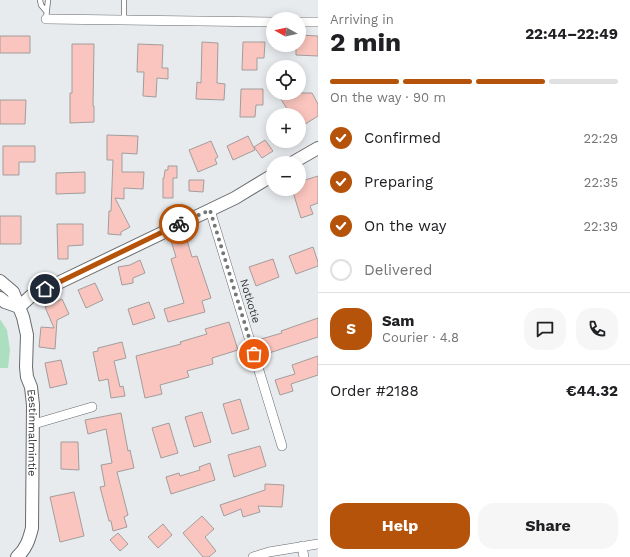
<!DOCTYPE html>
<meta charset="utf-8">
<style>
body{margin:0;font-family:"Work Sans",sans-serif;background:#f6f6f6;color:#202124;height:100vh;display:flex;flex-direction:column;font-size:15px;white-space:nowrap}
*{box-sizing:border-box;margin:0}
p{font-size:13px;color:#757577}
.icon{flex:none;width:22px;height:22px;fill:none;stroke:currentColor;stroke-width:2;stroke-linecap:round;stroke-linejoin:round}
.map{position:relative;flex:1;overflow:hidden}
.drawer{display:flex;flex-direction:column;background:#fff;width:312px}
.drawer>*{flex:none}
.needle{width:26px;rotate:278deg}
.tools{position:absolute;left:266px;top:12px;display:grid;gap:8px}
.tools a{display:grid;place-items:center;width:40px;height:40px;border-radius:50%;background:#fff;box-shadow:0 2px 10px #0003;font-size:20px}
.pin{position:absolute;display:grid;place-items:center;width:34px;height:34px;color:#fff;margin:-17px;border:2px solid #fff;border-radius:50%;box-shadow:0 1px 4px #0007}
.courier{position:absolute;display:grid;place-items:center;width:40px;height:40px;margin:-20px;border:3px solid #b45309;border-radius:50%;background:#fff;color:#222;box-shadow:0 1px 5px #0007}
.headline em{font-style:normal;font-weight:700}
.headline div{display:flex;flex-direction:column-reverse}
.headline{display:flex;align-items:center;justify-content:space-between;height:68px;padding:0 12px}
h1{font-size:26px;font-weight:700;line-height:30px}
.bar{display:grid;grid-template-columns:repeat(4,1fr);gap:6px 4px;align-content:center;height:48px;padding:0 12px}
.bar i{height:5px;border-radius:3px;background:#e0e0e0}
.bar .active{background:#b45309}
.bar p{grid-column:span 4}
.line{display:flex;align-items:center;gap:10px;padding:0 12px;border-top:1px solid #e0e0e0}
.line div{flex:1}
.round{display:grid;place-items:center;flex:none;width:42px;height:42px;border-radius:16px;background:#f6f6f6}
ol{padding:0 12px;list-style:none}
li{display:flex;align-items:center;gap:12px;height:44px}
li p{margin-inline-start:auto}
li .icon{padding:4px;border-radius:50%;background:#b45309;color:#fff;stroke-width:4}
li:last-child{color:#757577}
li i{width:22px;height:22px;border:2px solid #e0e0e0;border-radius:50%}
.cta{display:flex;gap:8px;margin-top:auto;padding:8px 12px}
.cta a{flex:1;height:46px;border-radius:16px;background:#b45309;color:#fff;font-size:16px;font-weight:700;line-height:46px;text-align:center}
.cta a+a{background:#f6f6f6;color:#202124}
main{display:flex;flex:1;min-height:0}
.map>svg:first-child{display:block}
.green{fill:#abdfc0}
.building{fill:#fac5be;stroke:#a29d9d}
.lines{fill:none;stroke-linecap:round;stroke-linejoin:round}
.service-casing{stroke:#686a6d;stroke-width:6}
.minor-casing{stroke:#686a6d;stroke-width:10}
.tertiary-casing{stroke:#686a6d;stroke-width:14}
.service{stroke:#fff;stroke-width:4.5}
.minor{stroke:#fff;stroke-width:9}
.tertiary{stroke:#fff;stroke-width:12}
.done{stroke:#737576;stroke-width:4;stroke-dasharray:0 7.2}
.route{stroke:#b45309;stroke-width:5}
.labels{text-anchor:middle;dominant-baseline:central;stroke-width:3;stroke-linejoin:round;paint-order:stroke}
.street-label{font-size:11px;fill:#343536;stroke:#e8ebee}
</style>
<main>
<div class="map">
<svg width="318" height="557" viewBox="0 0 318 557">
<rect width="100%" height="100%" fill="#e8ebee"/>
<path class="green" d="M 0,319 L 7,330 L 10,350 L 8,368 L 0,368 Z"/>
<path class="building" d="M 299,35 L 318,36 L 318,56 L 296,55 L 296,45 L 299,45 Z
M 0,36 L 30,36 L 30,53 L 0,53 Z
M 202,42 L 218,43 L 217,83 L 225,84 L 224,100 L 196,99 L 197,82 L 201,83 Z
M 243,42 L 265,42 L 264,58 L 257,58 L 257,70 L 242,70 Z
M 72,44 L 94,44 L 93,106 L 94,106 L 94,122 L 70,123 L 70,93 L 72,93 Z
M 138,44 L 163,45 L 162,68 L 168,68 L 168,79 L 157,78 L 156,97 L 143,96 L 144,72 L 137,72 Z
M 241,89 L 263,89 L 263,105 L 256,105 L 255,117 L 240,117 Z
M 277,93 L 312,93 L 318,104 L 318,116 L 299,128 L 299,115 L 291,115 Z
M 0,100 L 26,100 L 25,124 L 0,124 Z
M 107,135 L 138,136 L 137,154 L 122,153 L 122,172 L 144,172 L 143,189 L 124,188 L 124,199 L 115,198 L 130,227 L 121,232 L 121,235 L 108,234 L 109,211 L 111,211 L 113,160 L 107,160 Z
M 248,136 L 255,150 L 233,160 L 227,146 Z
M 265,140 L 273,151 L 262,158 L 254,147 Z
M 211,141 L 218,157 L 215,159 L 217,164 L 198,172 L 189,150 Z
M 3,146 L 35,146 L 35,162 L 19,162 L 19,175 L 3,175 Z
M 168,166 L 177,166 L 177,178 L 173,178 L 173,198 L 163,198 L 163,178 L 164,178 L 165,170 L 168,170 Z
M 85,172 L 85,193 L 56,194 L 56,173 Z
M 318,176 L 318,203 L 310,206 L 313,214 L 301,218 L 292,189 L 299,189 L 299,182 Z
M 189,180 L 204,180 L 203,192 L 189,191 Z
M 0,216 L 21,216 L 21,244 L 0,244 Z
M 57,224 L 83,224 L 83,245 L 68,246 L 68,259 L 58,259 Z
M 186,237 L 192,257 L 197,256 L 211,298 L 202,301 L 205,312 L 168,322 L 164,309 L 184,303 L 171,259 L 176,257 L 171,241 Z
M 313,247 L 318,262 L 318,266 L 296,274 L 289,256 Z
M 273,259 L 279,277 L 256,286 L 249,267 Z
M 140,260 L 145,273 L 133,278 L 133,283 L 122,285 L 118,267 L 130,265 Z
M 95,283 L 103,300 L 86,308 L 78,290 Z
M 62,299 L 69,314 L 57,320 L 55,349 L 39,347 L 41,327 L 54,328 L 45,307 Z
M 149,302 L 155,318 L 133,325 L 128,309 Z
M 318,318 L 318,337 L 266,354 L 261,339 L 282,333 L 281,331 Z
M 229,322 L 238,350 L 212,358 L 213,364 L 187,371 L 189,377 L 160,385 L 162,394 L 145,398 L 136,356 L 181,344 L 180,342 L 207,334 L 205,329 Z
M 122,342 L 126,358 L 114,361 L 120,387 L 123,386 L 125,396 L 111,398 L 108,379 L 99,381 L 93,352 L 98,351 L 98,348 Z
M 318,356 L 318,375 L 291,384 L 293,391 L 280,395 L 275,380 L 295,374 L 292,365 Z
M 61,360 L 67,384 L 50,388 L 45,363 Z
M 240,399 L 249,429 L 232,434 L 223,404 Z
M 202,412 L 211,442 L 194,447 L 185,417 Z
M 121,413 L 128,451 L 130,450 L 134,468 L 117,472 L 128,515 L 124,517 L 127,527 L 113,531 L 111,521 L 109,521 L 100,487 L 105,486 L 101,465 L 112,463 L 106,429 L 88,434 L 85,420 Z
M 169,423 L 178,453 L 161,458 L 152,428 Z
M 61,442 L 78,442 L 79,470 L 61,469 Z
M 260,446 L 266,466 L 234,477 L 228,455 Z
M 210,463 L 215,480 L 171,494 L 166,477 L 179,473 L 180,476 L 200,470 L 199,467 Z
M 265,484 L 284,485 L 282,507 L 258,506 L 260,512 L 243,517 L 241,509 L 224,516 L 220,505 L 265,490 Z
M 74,492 L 84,536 L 60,542 L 50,497 Z
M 202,516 L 214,529 L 205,537 L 216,551 L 209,557 L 203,557 L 183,533 Z
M 163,524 L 172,535 L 158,548 L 148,537 Z
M 118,533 L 128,544 L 120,551 L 110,540 Z"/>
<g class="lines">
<g class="service-casing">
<path id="service" d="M 40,0 L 41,5 L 46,11
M 46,19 L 48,0
M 124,21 L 124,0"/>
</g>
<g class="minor-casing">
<path id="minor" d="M 46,19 L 273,22
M 299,22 L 318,22
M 210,210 L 282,446
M 34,424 L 92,407
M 302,546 L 304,557
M 253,557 L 269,552 L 318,544"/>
</g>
<g class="tertiary-casing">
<g id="tertiary">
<path d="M 292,163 L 318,148"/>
<path id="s1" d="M 0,281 L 13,292 L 23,317 L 27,335 L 26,367 L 27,377 L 31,387 L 33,405 L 32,528 C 29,540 26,549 17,557"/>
<path d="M 0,298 L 5,302 L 19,307"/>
<path d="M 19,307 L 31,296 L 235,198 L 273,175"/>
</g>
</g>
<use href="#service" class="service"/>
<use href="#minor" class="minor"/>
<use href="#tertiary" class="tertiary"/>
</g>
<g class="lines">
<path class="done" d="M 179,224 L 210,210 L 254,354"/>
<path class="route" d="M 45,289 L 179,224"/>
</g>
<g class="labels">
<g class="street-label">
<text transform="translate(250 301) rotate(73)">Notkotie</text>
<text stroke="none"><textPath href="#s1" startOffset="161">Eestinmalmintie</textPath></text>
</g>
</g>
</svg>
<div class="tools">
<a><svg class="needle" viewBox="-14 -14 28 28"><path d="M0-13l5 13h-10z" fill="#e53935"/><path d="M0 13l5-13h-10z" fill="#757577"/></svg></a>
<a><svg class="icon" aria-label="locate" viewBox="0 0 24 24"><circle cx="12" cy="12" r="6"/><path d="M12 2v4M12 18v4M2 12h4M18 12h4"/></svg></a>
<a>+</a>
<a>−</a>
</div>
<div class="pin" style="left:254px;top:354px;background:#ea580c"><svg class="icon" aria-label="bag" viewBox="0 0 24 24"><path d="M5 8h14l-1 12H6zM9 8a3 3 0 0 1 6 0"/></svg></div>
<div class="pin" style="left:45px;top:289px;background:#1f2937"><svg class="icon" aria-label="home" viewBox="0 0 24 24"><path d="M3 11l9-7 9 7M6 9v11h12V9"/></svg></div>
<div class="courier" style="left:179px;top:224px"><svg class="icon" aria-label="bike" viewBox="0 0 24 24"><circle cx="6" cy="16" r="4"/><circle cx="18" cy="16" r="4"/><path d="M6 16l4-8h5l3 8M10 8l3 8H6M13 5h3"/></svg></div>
</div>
<section class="drawer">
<div class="headline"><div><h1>2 min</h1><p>Arriving in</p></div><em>22:44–22:49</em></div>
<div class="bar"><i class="active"></i><i class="active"></i><i class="active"></i><i></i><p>On the way · 90 m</p></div>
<ol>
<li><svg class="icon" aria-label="check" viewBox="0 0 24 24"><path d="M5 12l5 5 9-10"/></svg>Confirmed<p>22:29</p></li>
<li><svg class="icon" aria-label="check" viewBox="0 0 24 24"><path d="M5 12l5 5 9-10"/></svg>Preparing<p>22:35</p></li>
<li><svg class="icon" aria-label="check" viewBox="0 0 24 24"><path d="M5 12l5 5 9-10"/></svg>On the way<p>22:39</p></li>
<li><i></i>Delivered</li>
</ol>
<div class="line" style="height:72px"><b class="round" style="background:#b45309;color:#fff">S</b><div><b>Sam</b><p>Courier · 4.8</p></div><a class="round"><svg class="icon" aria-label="chat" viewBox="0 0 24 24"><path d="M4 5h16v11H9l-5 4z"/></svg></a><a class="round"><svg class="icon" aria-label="phone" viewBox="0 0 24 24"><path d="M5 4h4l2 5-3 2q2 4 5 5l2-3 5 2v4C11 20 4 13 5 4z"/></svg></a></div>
<div class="line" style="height:52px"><div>Order #2188</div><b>€44.32</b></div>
<div class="cta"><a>Help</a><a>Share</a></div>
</section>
</main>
